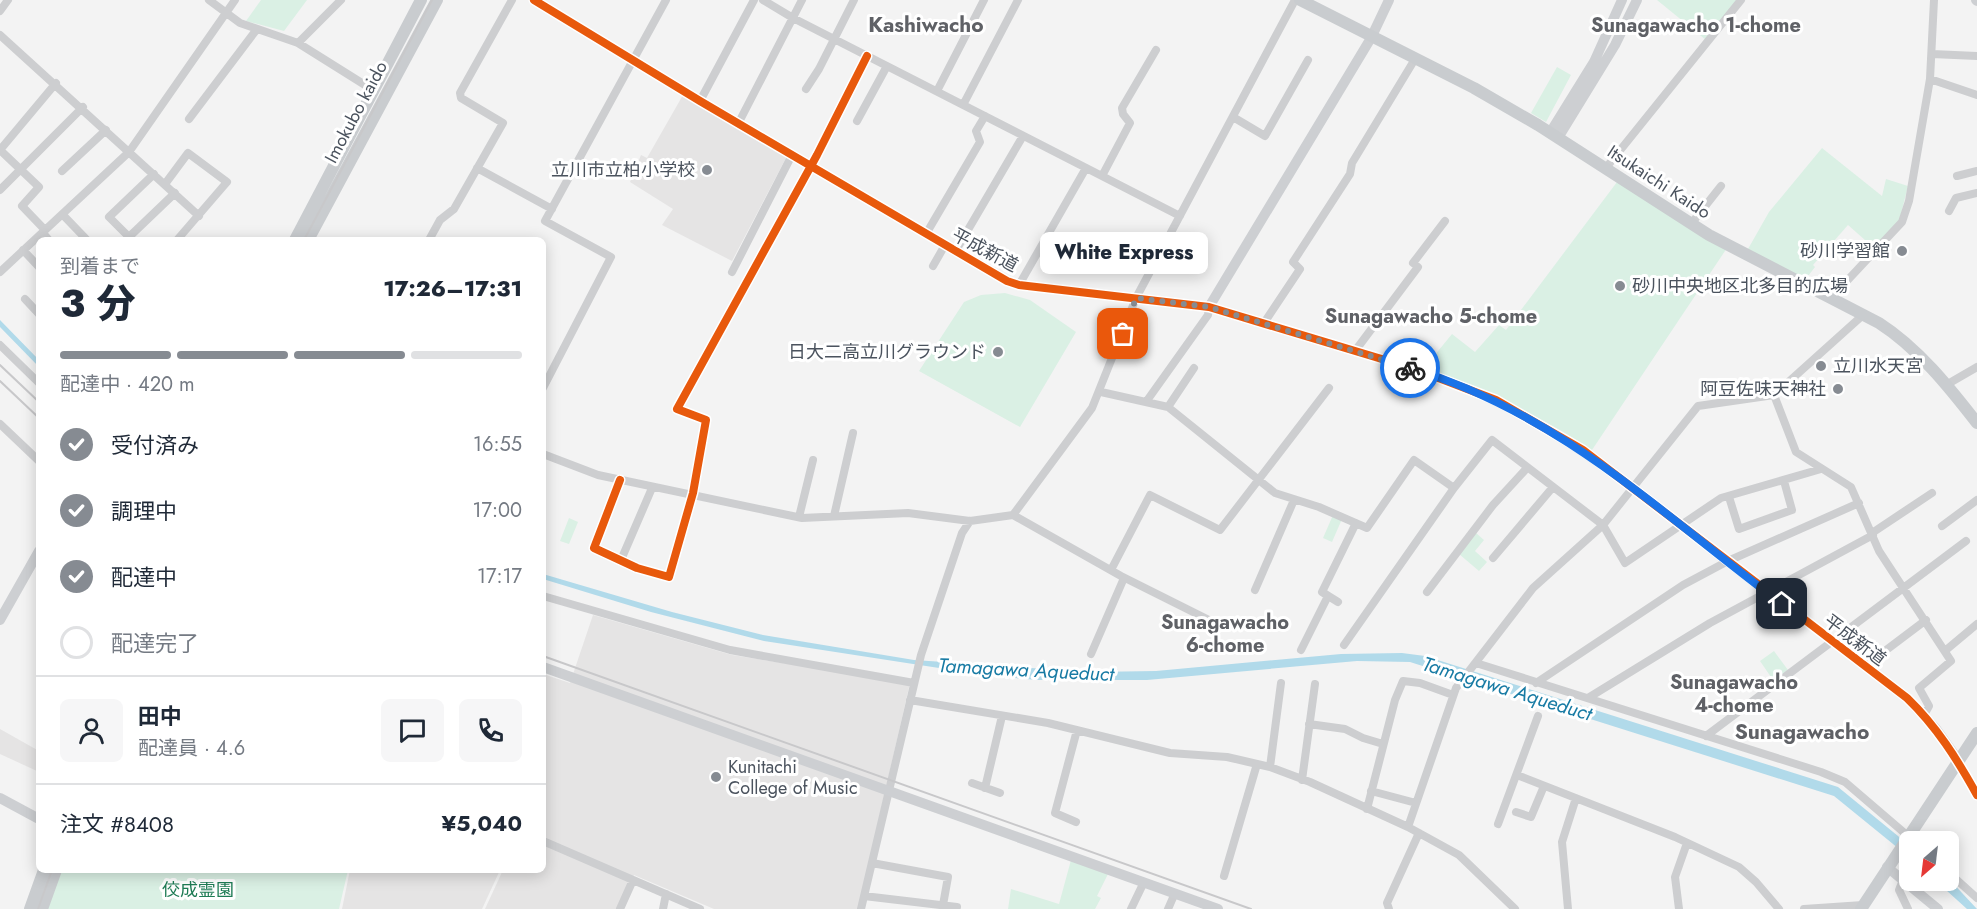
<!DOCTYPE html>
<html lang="ja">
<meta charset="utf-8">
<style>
body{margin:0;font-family:Jost,"Noto Sans JP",sans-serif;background:#f6f6f7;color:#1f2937;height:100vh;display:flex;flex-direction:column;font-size:22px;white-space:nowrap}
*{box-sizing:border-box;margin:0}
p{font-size:20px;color:#747a83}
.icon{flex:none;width:33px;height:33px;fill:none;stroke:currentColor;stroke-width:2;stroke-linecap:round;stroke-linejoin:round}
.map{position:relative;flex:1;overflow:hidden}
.details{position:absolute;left:36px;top:237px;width:510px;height:636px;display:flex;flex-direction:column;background:#fff;border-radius:9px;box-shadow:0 3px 15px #0003}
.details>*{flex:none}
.needle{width:39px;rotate:208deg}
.buttons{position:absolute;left:1899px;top:831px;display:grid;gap:12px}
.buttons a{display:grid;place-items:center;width:60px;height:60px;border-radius:9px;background:#fff;box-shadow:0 3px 15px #0003;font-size:30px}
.pin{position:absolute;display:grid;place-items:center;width:51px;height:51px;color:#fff;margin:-26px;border-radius:12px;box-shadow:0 3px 9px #0006}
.courier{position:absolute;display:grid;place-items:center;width:60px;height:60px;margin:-30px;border:4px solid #1a73e8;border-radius:50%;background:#fff;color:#222;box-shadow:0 2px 8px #0007}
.bubble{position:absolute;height:42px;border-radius:9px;background:#fff;box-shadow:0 3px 15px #0003;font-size:20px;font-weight:800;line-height:42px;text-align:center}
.summary em{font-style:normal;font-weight:800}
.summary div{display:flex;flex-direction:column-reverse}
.summary{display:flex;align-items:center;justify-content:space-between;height:102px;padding:0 24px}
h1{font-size:39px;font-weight:800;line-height:45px}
.bar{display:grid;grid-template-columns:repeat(4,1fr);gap:9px 6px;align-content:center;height:72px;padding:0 24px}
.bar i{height:8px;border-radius:4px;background:#e0e1e3}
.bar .selected{background:#868b92}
.bar p{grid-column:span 4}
.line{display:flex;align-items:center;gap:15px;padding:0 24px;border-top:2px solid #e0e1e3}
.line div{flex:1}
.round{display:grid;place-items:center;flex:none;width:63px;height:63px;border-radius:9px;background:#f6f6f7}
ol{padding:0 24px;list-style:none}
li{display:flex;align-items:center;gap:18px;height:66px}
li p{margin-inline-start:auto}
li .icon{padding:6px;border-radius:50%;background:#868b92;color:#fff;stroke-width:4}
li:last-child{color:#747a83}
li i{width:33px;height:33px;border:3px solid #e0e1e3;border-radius:50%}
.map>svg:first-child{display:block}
.education{fill:#e5e4e4}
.green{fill:#daf0e4}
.water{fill:#b1daea}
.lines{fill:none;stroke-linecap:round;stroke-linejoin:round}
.street{stroke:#cdced0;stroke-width:8}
.secondary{stroke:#cdcfd2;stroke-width:10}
.primary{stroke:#c9cccf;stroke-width:12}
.rail{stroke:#c8c8ca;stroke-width:2}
.cycleway-casing{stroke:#fff;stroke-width:11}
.cycleway{stroke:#e8590c;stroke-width:8}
.done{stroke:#868b92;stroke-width:6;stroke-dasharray:0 10.8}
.route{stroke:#1a73e8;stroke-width:8}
.poi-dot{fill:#868b92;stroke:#fff;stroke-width:2}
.labels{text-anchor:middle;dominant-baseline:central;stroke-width:6;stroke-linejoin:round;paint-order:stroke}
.street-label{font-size:18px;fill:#4b535e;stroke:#fff}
.poi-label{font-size:18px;fill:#4b535e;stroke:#fff;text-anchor:end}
.park-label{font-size:18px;fill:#1f7c55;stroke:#fff}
.neighbourhood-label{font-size:20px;font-weight:bold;fill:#5f6166;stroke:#fff}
.water-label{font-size:20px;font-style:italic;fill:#187ba4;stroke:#fff}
.quarter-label{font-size:21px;font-weight:bold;fill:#5f6166;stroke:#fff}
</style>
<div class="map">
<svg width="1977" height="909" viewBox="0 0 1977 909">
<rect width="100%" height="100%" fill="#f3f3f3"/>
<path class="education" d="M 683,95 L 787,156 L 732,261 L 662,225 L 673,209 L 630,182 L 641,155 L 647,158 Z
M 593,615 L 732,655 L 910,683 L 858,909 L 714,909 L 634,875 L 618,909 L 485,909 L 503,870 L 543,870 L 543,674 L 570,683 Z
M 0,729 L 39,751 L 39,772 L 0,754 Z
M 350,870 L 500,870 L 482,909 L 342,909 Z"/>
<path class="green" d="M 261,0 L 307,0 L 284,31 L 246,21 Z
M 1657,0 L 1738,0 L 1706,40 Z
M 1557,67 L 1571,75 L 1546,122 L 1531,113 Z
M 1822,148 L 1882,196 L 1886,179 L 1908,186 L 1899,222 L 1874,248 L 1848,225 L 1813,265 L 1815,267 L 1805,280 L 1748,249 L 1769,212 Z
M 1617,182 L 1727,248 L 1592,450 C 1539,415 1483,390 1425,367 L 1452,334 L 1475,352 L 1499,325 L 1506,330 Z
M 1005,293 L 1030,300 L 1076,332 L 1020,427 L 919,371 L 964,302 L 981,295 Z
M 1333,515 L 1342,519 L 1332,542 L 1323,538 Z
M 569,518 L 578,522 L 569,544 L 560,541 Z
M 1476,533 L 1484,540 L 1475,551 L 1487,562 L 1479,571 L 1459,554 Z
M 1774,651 L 1788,670 L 1773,680 L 1760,661 Z
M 1071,860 L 1109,872 L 1097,896 L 1101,898 L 1095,909 L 1008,909 L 1011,889 L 1059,904 Z
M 61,870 L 348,870 L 339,909 L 48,909 Z"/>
<path class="water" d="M 0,320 L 39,360 L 39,367 L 0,327 Z
M 543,574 L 672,612 L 763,635 L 914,660 L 1091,672 L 1156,671 L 1341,654 L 1402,653 L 1425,656 L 1838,787 L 1909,845 L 1909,857 L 1834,796 L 1410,662 L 1357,661 L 1147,680 L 1038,680 L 991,676 L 764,641 L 651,612 L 543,579 Z
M 1949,879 L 1977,909 L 1967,909 L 1936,881 Z"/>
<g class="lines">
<path class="street" d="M 209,0 L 240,23 L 298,43 L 373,90
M 763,0 L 793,18 L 1180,216
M 0,11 L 8,0
M 0,35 L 199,216
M 298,43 L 341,0
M 1932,54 L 1977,56
M 1930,79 L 1977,95
M 806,89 L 819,69 L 854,0
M 937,91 L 984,0
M 700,101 L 754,0
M 963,105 L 1018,0
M 1233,117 L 1265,136 L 1308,60
M 189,119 L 257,29
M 857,121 L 887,66
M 738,124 L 802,0
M 477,168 L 552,209
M 1605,169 L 1741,0
M 62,171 L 106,130
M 154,174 L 109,217 L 129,237 L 175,193
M 1102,176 L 1130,123 L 1123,114 L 1122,108 L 1156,50
M 1957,176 L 1977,171
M 165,184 L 188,153 L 227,182 L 177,240
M 0,190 L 83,107
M 1949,211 L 1956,198 L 1977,193
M 63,215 L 87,240
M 1691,224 L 1721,186
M 45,230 L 22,206 L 39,187 L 0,150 L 56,83
M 43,233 L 49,240
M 926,234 L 980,142 L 976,131 L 985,116
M 429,240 L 440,220 L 454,209 L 503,123 L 461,98 L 460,93 L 512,0
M 23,250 L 39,267
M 955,252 L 1023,136
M 933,266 L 945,245
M 0,272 L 129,152 L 235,0
M 732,272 L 792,155
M 1019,285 L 1086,168
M 25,299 L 39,314
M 1830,299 L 1902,222 L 1909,201 L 1930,79 L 1934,0
M 1264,323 L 1300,269 L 1293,262 L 1350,174 L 1352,163 L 1415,59
M 0,345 L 39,383
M 1355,351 L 1418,267 L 1413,263 L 1445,221
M 1946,385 L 1977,367
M 543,388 L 611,257 L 545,221 L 666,0
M 1101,392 L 1168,407 L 1275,493 L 1319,507 L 1367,528 L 1414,460 L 1454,488
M 1774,395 L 1796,452 L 1851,487 L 1879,551 L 1951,661 L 1919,688 L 1929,706 L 1924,715
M 1146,402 L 1208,315 L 1209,307
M 1168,407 L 1194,368
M 0,424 L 39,461
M 543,454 L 598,475 L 802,518 L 908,513 L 970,521 L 1013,515 L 1121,576 L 1223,627
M 620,480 L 594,548 L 637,568 L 669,577 L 693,493 L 706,420 L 677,409 L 817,155 L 867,56
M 1729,497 L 1739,529 L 1792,510 L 1784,481
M 1013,515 L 1092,408 L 1136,298 L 1295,0
M 834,516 L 853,433
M 799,517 L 813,460
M 1942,526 L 1977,500
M 1872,533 L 1932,493
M 1493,558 L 1553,487
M 621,560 L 652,488
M 1111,570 L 1150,495 L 1220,530 L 1329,388
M 1255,590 L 1294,500
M 1427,592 L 1493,505 L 1527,468
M 543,596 L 730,650 L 914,683
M 1338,602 L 1322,592 L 1356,523
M 1344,645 L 1454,488 L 1492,440 L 1603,525 L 1625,563 L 1721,498 L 1821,469
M 1301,650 L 1328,596
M 1946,650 L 1977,624
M 1091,654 L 1124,578
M 1476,663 L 1821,772 L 1845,782 L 1915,842
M 1865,666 L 1926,620
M 1536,683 L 1683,585 L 1728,561 L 1859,503
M 1588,698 L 1710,623 L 1873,535
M 910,700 L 1048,723 L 1170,753 L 1227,757 L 1270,767 L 1310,782 L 1408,827 L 1459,855 L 1515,909
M 1309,724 L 1345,729 L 1363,738 L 1383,744
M 1706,736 L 1966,541
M 1958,760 L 1977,795
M 1270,767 L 1281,683
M 1517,775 L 1675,837 L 1739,867 L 1756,882 L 1779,909
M 1302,780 L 1315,684
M 972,783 L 1000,793
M 985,788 L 1002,716
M 1371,791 L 1416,803
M 1367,809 L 1395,700 L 1403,681 L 1420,683 L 1453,695
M 1516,812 L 1531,817 L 1544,786
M 1076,822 L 1055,813 L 1077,730
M 1498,824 L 1538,716
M 1408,827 L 1456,688 L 1533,588 L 1603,525 L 1698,406 L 1774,395 L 1863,315
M 543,841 L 700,909
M 872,863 L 948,877 L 943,905
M 1948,872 L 1977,898
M 1224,876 L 1257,764
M 1903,880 L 1899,890 L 1908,909
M 864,896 L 957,907
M 620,909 L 633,880
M 663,909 L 666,894
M 861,909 L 921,655 L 962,533 L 970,521
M 1131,909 L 1144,882
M 1168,909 L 1175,893
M 1389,909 L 1387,903 L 1419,833
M 1568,909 L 1562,842 L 1576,798
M 1679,909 L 1675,877 L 1687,843
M 1804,909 L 1863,905"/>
<path class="secondary" d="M 534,0 L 700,101 L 1007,281 L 1019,285 L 1209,307 L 1415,369 L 1496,400 L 1583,450 L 1907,698 L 1936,729 L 1958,760
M 1976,0 L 1977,1
M 1550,133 L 1594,62 L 1622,0
M 1558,138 L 1615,45 L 1637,0
M 1209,307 L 1371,38 L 1389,0
M 0,620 L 39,551
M 543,667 L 1218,909
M 0,798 L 39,819
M 1887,867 L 1938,909"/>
<path class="primary" d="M 1300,0 L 1474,88 L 1538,125 L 1709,235 L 1879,323 C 1918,348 1949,387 1977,423
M 295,240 L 421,0
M 308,240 L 437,0
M 30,909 L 44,870
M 42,909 L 56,870
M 1861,909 L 1977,733"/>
<path class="rail" d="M 304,240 L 432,0
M 0,365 L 39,402
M 0,381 L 39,418
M 543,656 L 1251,909
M 38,909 L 52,870"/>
<g class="cycleway-casing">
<path id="cycleway" d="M 534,0 L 700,101 L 1007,281 L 1019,285 L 1209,307 L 1415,369 L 1496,400 L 1583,450 L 1907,698 C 1937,727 1957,759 1977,795
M 620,480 L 594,548 L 637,568 L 669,577 L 693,493 L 706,420 L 677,409 L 817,155 L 867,56"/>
</g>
<use href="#cycleway" class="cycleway"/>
</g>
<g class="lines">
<path class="done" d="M 1123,334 L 1136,298 L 1209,307 L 1410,368"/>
<path class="route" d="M 1410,368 C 1558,412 1662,514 1782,604"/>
</g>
<g class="poi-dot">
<circle cx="707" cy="170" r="6"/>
<circle cx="1902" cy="251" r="6"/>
<circle cx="1620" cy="286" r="6"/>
<circle cx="998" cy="352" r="6"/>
<circle cx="1821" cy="366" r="6"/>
<circle cx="1838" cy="389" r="6"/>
<circle cx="716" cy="777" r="6"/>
</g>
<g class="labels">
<g class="street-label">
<text transform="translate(356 112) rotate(-62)">Imokubo kaido</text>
<text transform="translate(1659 182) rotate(33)">Itsukaichi Kaido</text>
<text transform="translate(985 250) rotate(28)">平成新道</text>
<text transform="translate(1855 640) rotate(37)">平成新道</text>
</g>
<g class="poi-label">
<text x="695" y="170">立川市立柏小学校</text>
<text x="1890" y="251">砂川学習館</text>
<text x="1632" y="286" text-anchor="start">砂川中央地区北多目的広場</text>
<text x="986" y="352">日大二高立川グラウンド</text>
<text x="1833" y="366" text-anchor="start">立川水天宮</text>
<text x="1826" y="389">阿豆佐味天神社</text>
<text x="728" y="767" text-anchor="start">Kunitachi<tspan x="728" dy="21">College of Music</tspan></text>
</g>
<g class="park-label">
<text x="198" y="890">佼成霊園</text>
</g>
<g class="neighbourhood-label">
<text x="1696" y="25">Sunagawacho 1-chome</text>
<text x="1431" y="316">Sunagawacho 5-chome</text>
<text x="1225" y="622">Sunagawacho<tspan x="1225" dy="23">6-chome</tspan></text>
<text x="1734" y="682">Sunagawacho<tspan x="1734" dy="23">4-chome</tspan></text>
</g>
<g class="water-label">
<text transform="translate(1026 670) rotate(3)">Tamagawa Aqueduct</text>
<text transform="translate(1507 689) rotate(17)">Tamagawa Aqueduct</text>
</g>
<g class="quarter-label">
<text x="926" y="25">Kashiwacho</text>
<text x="1802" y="732">Sunagawacho</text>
</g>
</g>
</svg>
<div class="buttons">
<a><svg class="needle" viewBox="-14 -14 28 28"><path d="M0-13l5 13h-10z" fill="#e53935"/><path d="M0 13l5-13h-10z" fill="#747a83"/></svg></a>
</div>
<div class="pin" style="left:1123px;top:334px;background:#ea580c"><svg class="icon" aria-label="bag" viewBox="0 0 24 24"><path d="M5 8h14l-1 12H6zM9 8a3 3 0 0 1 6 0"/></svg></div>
<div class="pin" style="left:1782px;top:604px;background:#1f2937"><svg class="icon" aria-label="home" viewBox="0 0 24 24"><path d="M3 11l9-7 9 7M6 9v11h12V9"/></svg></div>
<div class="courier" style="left:1410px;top:368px"><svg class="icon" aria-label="bike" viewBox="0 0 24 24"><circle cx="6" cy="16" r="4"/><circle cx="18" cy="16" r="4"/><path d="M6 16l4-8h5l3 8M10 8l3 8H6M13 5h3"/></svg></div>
<div class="bubble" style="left:1040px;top:232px;width:168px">White Express</div>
<section class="details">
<div class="summary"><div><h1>3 分</h1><p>到着まで</p></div><em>17:26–17:31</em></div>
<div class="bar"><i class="selected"></i><i class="selected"></i><i class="selected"></i><i></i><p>配達中 · 420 m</p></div>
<ol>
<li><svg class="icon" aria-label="check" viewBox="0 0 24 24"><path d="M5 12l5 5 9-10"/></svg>受付済み<p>16:55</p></li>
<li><svg class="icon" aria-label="check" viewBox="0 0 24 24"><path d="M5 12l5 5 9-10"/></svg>調理中<p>17:00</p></li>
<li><svg class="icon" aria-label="check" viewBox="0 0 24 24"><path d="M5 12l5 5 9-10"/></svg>配達中<p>17:17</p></li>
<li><i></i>配達完了</li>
</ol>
<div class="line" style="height:108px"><a class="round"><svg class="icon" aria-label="person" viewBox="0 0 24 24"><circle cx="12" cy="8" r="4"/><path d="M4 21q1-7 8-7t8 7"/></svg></a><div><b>田中</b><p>配達員 · 4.6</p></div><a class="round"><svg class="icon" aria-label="chat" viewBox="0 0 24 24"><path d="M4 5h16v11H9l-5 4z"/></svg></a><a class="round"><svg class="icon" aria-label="phone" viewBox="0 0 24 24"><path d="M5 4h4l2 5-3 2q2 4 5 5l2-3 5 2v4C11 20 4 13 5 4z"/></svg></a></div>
<div class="line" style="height:78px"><div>注文 #8408</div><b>¥5,040</b></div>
</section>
</div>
